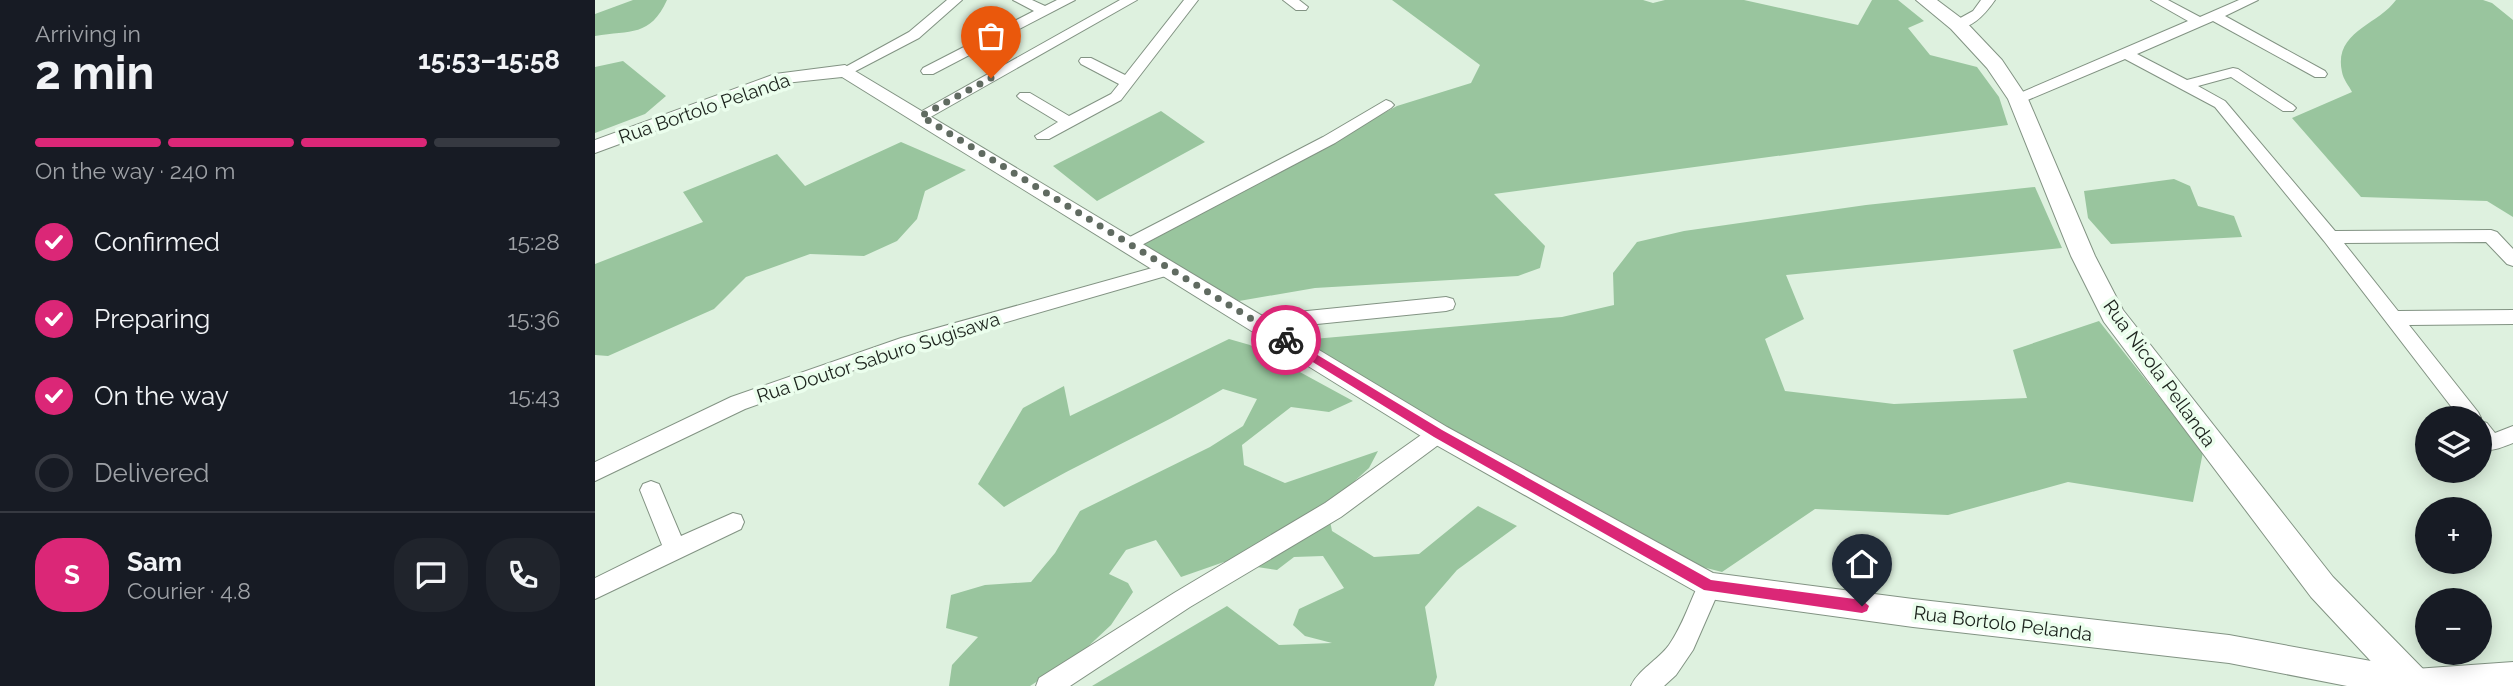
<!DOCTYPE html>
<meta charset="utf-8">
<style>
body{margin:0;font-family:Raleway,sans-serif;background:#20242c;color:#f1f3f6;height:100vh;display:flex;flex-direction:column;font-size:26px;white-space:nowrap}
*{box-sizing:border-box;margin:0}
p{font-size:23px;color:#9ea1a6}
.icon{flex:none;width:38px;height:38px;fill:none;stroke:currentColor;stroke-width:2;stroke-linecap:round;stroke-linejoin:round}
.map{position:relative;flex:1;overflow:hidden}
.sheet{display:flex;flex-direction:column;background:#171b24;width:595px}
.sheet>*{flex:none}
.fabs{position:absolute;left:1820px;top:406px;display:grid;gap:14px}
.fabs a{display:grid;place-items:center;width:77px;height:77px;border-radius:50%;background:#171b24;box-shadow:0 4px 18px #0003;font-size:35px}
.pin{position:absolute;display:grid;place-items:center;width:60px;height:60px;color:#fff;margin:-72px -30px;border-radius:50% 50% 50% 0;rotate:-45deg;box-shadow:0 0 7px #0007}
.pin .icon{rotate:45deg}
.courier{position:absolute;display:grid;place-items:center;width:70px;height:70px;margin:-35px;border:5px solid #db2777;border-radius:50%;background:#fff;color:#222;box-shadow:0 2px 9px #0007}
.summary em{font-style:normal;font-weight:700}
.summary div{display:flex;flex-direction:column-reverse}
.summary{display:flex;align-items:center;justify-content:space-between;height:119px;padding:0 35px}
h1{font-size:46px;font-weight:700;line-height:52px}
.bar{display:grid;grid-template-columns:repeat(4,1fr);gap:10px 7px;align-content:center;height:84px;padding:0 35px}
.bar i{height:9px;border-radius:5px;background:#363941}
.bar .selected{background:#db2777}
.bar p{grid-column:span 4}
.line{display:flex;align-items:center;gap:18px;padding:0 35px;border-top:2px solid #363941}
.line div{flex:1}
.round{display:grid;place-items:center;flex:none;width:74px;height:74px;border-radius:28px;background:#20242c}
ol{padding:0 35px;list-style:none}
li{display:flex;align-items:center;gap:21px;height:77px}
li p{margin-inline-start:auto}
li .icon{padding:7px;border-radius:50%;background:#db2777;color:#fff;stroke-width:4}
li:last-child{color:#9ea1a6}
li i{width:38px;height:38px;border:4px solid #363941;border-radius:50%}
main{display:flex;flex:1;min-height:0}
.map>svg:first-child{display:block}
.green{fill:#99c59e}
.lines{fill:none;stroke-linecap:round;stroke-linejoin:round}
.minor-casing{stroke:#829383;stroke-width:2}
.tertiary-casing{stroke:#829383;stroke-width:2}
.secondary-casing{stroke:#829383;stroke-width:2}
.minor{fill:#fff;fill-rule:evenodd}
.tertiary{fill:#fff;fill-rule:evenodd}
.secondary{fill:#fff;fill-rule:evenodd}
.route{fill:#db2777}
.done{stroke:#606b61;stroke-width:7;stroke-dasharray:0 12.6}
.labels{text-anchor:middle;dominant-baseline:central;stroke-width:7;stroke-linejoin:round;paint-order:stroke}
.street-label{font-size:19px;fill:#1c231d;stroke:#ebfeed}
</style>
<main>
<section class="sheet">
<div class="summary"><div><h1>2 min</h1><p>Arriving in</p></div><em>15:53–15:58</em></div>
<div class="bar"><i class="selected"></i><i class="selected"></i><i class="selected"></i><i></i><p>On the way · 240 m</p></div>
<ol>
<li><svg class="icon" aria-label="check" viewBox="0 0 24 24"><path d="M5 12l5 5 9-10"/></svg>Confirmed<p>15:28</p></li>
<li><svg class="icon" aria-label="check" viewBox="0 0 24 24"><path d="M5 12l5 5 9-10"/></svg>Preparing<p>15:36</p></li>
<li><svg class="icon" aria-label="check" viewBox="0 0 24 24"><path d="M5 12l5 5 9-10"/></svg>On the way<p>15:43</p></li>
<li><i></i>Delivered</li>
</ol>
<div class="line" style="height:126px"><b class="round" style="background:#db2777;color:#fff">S</b><div><b>Sam</b><p>Courier · 4.8</p></div><a class="round"><svg class="icon" aria-label="chat" viewBox="0 0 24 24"><path d="M4 5h16v11H9l-5 4z"/></svg></a><a class="round"><svg class="icon" aria-label="phone" viewBox="0 0 24 24"><path d="M5 4h4l2 5-3 2q2 4 5 5l2-3 5 2v4C11 20 4 13 5 4z"/></svg></a></div>
</section>
<div class="map">
<svg width="1918" height="686" viewBox="0 0 1918 686">
<rect width="100%" height="100%" fill="#def1df"/>
<path class="green" d="M 38,0 L 72,0 C 55,37 36,30 0,36 L 0,14 Z
M 797,0 L 1048,0 L 1058,3 L 1070,0 L 1149,0 L 1263,25 L 1277,0 L 1303,0 L 1329,21 L 1313,28 L 1335,55 L 1382,67 L 1404,97 L 1413,125 L 899,194 L 950,246 L 945,268 L 923,276 L 720,288 L 644,301 L 543,244 L 802,106 L 876,83 L 885,65 Z
M 1801,0 L 1888,0 L 1897,3 L 1918,20 L 1918,217 L 1892,201 L 1766,197 L 1697,118 L 1757,92 C 1754,86 1748,79 1747,72 C 1738,32 1783,25 1801,0 Z
M 28,61 L 71,96 L 50,114 L 0,133 L 0,67 Z
M 566,111 L 610,142 L 502,201 L 458,166 Z
M 306,142 L 371,170 L 330,191 L 322,219 L 302,241 L 269,256 L 215,254 L 151,277 L 119,309 L 13,356 L 0,355 L 0,264 L 108,222 L 88,192 L 182,154 L 210,186 Z
M 1579,179 L 1595,186 L 1603,206 L 1639,216 L 1647,237 L 1516,244 L 1493,218 L 1489,191 Z
M 1440,187 L 1467,248 L 1191,275 L 1209,319 L 1170,339 L 1190,391 L 1299,404 L 1432,398 L 1418,350 L 1504,321 L 1608,452 L 1598,502 L 1473,482 L 1353,515 L 1220,509 L 1127,572 L 1068,557 L 707,340 L 967,317 L 1019,305 L 1018,273 L 1042,242 L 1089,231 L 1271,205 Z
M 634,339 L 655,345 L 758,401 L 734,412 L 696,407 L 647,445 L 649,465 L 690,483 L 783,451 L 774,468 L 732,506 L 737,531 L 779,557 L 824,554 L 883,506 L 922,526 L 862,570 L 830,607 L 842,677 L 839,686 L 497,686 L 632,606 L 684,645 L 737,643 L 710,636 L 698,625 L 704,609 L 749,588 L 728,556 L 699,557 L 682,570 L 629,562 L 586,577 L 561,540 L 531,550 L 514,574 L 533,583 L 538,592 L 516,625 L 485,654 L 435,686 L 354,686 L 357,665 L 383,637 L 351,628 L 356,595 L 390,585 L 436,582 L 460,553 L 485,511 L 615,447 L 648,426 L 662,399 L 628,389 C 556,432 480,464 409,507 L 383,484 L 428,408 L 469,386 L 475,416 Z"/>
<g class="lines">
<g class="minor-casing">
<path id="minor" d="M 352,0 L 367,0 L 324,38 L 255,74 L 250,75 L 243,71 L 314,32 Z
M 418,0 L 437,0 L 450,6 L 462,0 L 480,0 L 338,74 L 328,74 L 326,71 L 328,68 L 439,11 Z
M 525,0 L 542,0 L 332,119 L 320,119 L 318,116 Z
M 589,0 L 603,0 L 526,100 L 454,139 L 442,139 L 440,136 L 463,122 L 425,99 L 422,96 L 425,93 L 435,93 L 474,116 L 516,94 L 524,84 L 486,64 L 484,61 L 486,58 L 496,58 L 530,75 Z
M 688,0 L 704,0 L 713,7 L 711,10 L 701,10 Z
M 1386,0 L 1400,0 C 1391,13 1376,31 1358,28 L 1358,22 L 1378,11 Z
M 1556,0 L 1573,0 L 1605,17 L 1644,0 L 1663,0 L 1630,16 L 1730,71 L 1732,74 L 1730,77 L 1720,77 L 1618,21 L 1542,54 L 1592,80 L 1638,68 L 1643,69 L 1698,105 L 1701,108 L 1698,111 L 1688,111 L 1636,77 L 1603,86 L 1630,101 L 1740,231 L 1896,230 L 1902,232 L 1918,249 L 1918,266 L 1912,264 L 1891,242 L 1749,243 L 1803,311 L 1918,310 L 1918,324 L 1814,325 L 1883,412 L 1886,418 L 1885,421 L 1885,418 L 1865,418 L 1729,241 L 1620,107 L 1530,59 L 1428,102 L 1418,102 L 1415,99 L 1418,96 L 1593,21 Z
M 791,100 L 796,102 L 799,105 L 796,108 L 740,143 L 541,248 L 529,248 L 526,244 L 529,240 L 728,137 Z
M 575,263 L 581,265 L 584,269 L 581,273 L 318,349 L 150,409 L 0,481 L 0,462 L 136,397 L 306,338 Z
M 851,297 L 858,299 L 860,304 L 858,309 L 851,311 L 663,330 L 656,328 L 654,323 L 656,318 L 663,316 Z
M 1885,421 L 1892,423 L 1900,433 L 1918,426 L 1918,443 C 1889,455 1884,453 1885,421 Z
M 843,426 L 850,428 L 853,434 L 850,440 L 746,517 L 595,607 L 475,686 L 441,686 L 444,678 L 579,593 L 730,503 L 836,428 Z
M 56,481 L 64,484 L 86,536 L 138,513 L 146,515 L 149,522 L 146,529 L 0,599 L 0,578 L 67,545 L 45,490 L 48,484 Z
M 1114,576 L 1122,579 L 1126,586 L 1098,650 L 1081,675 L 1069,686 L 1036,686 C 1043,670 1063,660 1074,645 C 1088,625 1095,601 1106,579 Z"/>
</g>
<g class="tertiary-casing">
<path id="tertiary" d="M 250,65 L 852,427 L 1118,573 L 1318,599 L 1634,635 L 1820,669 L 1918,662 L 1918,686 L 1752,686 L 1634,663 L 1318,627 L 1114,599 L 834,441 L 247,77 L 190,83 L 0,153 L 0,140 L 180,74 Z"/>
</g>
<g class="secondary-casing">
<path id="secondary" d="M 1321,0 L 1342,0 L 1370,21 L 1407,60 L 1433,99 L 1500,256 L 1528,310 L 1738,577 L 1834,675 L 1839,686 L 1799,686 L 1716,597 L 1509,322 L 1476,256 L 1413,99 L 1392,68 L 1356,29 Z"/>
</g>
<use href="#minor" class="minor"/>
<use href="#tertiary" class="tertiary"/>
<use href="#secondary" class="secondary"/>
</g>
<path class="route" d="M 691,336 L 847,430 L 1116,580 L 1267,600 L 1274,606 L 1272,611 L 1267,613 L 1109,590 L 839,437 L 687,343 L 685,340 Z"/>
<g class="lines">
<path class="done" d="M 396,78 L 326,116 L 691,340"/>
</g>
<g class="labels">
<g class="street-label">
<text transform="translate(109 108) rotate(-19)">Rua Bortolo Pelanda</text>
<text transform="translate(283 357) rotate(-18)">Rua Doutor Saburo Sugisawa</text>
<text transform="translate(1565 373) rotate(54)">Rua Nicola Pellanda</text>
<text transform="translate(1408 623) rotate(7)">Rua Bortolo Pelanda</text>
</g>
</g>
</svg>
<div class="fabs">
<a><svg class="icon" aria-label="layers" viewBox="0 0 24 24"><path d="M12 4l9 5-9 5-9-5zM3 14l9 5 9-5"/></svg></a>
<a>+</a>
<a>−</a>
</div>
<div class="pin" style="left:396px;top:78px;background:#ea580c"><svg class="icon" aria-label="bag" viewBox="0 0 24 24"><path d="M5 8h14l-1 12H6zM9 8a3 3 0 0 1 6 0"/></svg></div>
<div class="pin" style="left:1267px;top:606px;background:#1f2937"><svg class="icon" aria-label="home" viewBox="0 0 24 24"><path d="M3 11l9-7 9 7M6 9v11h12V9"/></svg></div>
<div class="courier" style="left:691px;top:340px"><svg class="icon" aria-label="bike" viewBox="0 0 24 24"><circle cx="6" cy="16" r="4"/><circle cx="18" cy="16" r="4"/><path d="M6 16l4-8h5l3 8M10 8l3 8H6M13 5h3"/></svg></div>
</div>
</main>
